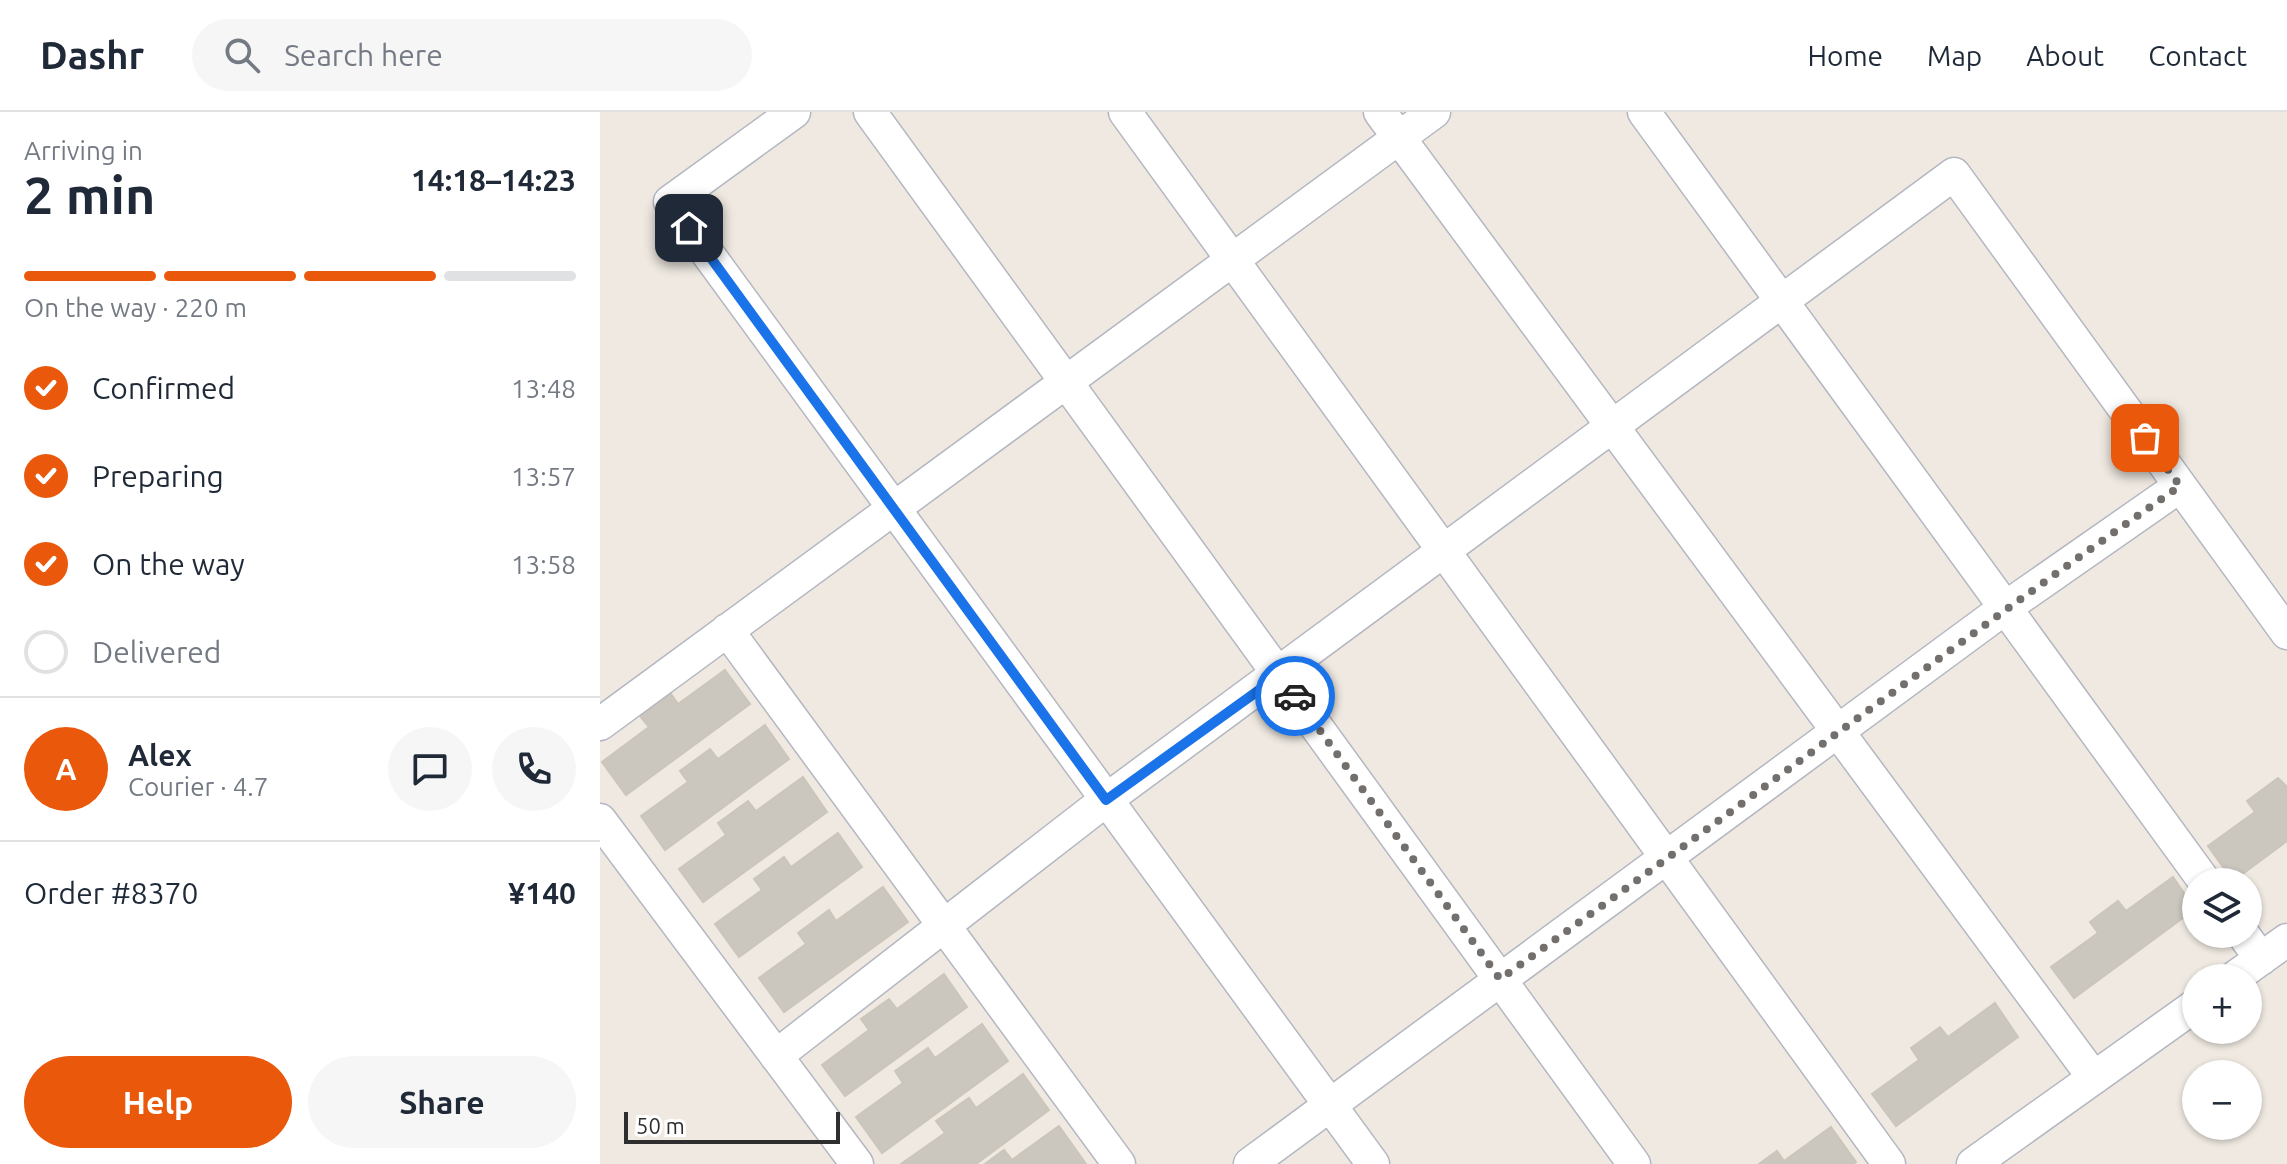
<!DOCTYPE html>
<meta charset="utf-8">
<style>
body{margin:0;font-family:Ubuntu,sans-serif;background:#f6f6f7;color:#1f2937;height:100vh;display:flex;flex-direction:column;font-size:30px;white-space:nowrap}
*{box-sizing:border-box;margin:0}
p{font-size:26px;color:#747a83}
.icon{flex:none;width:44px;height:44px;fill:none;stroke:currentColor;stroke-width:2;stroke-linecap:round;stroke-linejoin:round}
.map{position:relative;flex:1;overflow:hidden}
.side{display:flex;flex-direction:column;background:#fff;width:600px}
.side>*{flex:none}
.buttons{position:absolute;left:1582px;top:756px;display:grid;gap:16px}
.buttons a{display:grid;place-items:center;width:80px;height:80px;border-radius:50%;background:#fff;box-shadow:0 2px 6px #0004;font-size:40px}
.scale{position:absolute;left:24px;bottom:20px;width:216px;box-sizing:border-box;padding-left:8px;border:4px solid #2e2e2e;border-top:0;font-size:22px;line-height:28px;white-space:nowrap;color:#2e2e2e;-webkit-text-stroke:6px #fff;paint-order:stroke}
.pin{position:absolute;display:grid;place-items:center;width:68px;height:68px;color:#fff;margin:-34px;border-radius:16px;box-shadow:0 4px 12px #0006}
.courier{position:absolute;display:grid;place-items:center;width:80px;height:80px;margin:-40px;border:6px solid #1a73e8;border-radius:50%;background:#fff;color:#222;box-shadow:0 2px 10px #0007}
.head em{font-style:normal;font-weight:600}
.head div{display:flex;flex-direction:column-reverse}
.head{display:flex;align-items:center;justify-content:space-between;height:136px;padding:0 24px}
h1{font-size:52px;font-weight:600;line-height:60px}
.bar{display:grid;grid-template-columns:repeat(4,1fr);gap:12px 8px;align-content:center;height:96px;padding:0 24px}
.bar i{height:10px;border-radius:6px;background:#e0e1e3}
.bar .active{background:#ea580c}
.bar p{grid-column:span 4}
.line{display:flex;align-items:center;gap:20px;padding:0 24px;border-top:2px solid #e0e1e3}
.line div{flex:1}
.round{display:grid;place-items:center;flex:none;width:84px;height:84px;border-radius:42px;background:#f6f6f7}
ol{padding:0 24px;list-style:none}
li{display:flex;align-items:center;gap:24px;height:88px}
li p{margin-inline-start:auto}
li .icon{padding:8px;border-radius:50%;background:#ea580c;color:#fff;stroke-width:4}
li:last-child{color:#747a83}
li i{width:44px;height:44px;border:4px solid #e0e1e3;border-radius:50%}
.action{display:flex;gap:16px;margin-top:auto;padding:16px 24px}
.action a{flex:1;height:92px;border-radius:48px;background:#ea580c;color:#fff;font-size:32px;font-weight:600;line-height:92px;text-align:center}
.action a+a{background:#f6f6f7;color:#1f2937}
header{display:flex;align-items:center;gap:48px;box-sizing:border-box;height:112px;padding:0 40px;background:#fff;border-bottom:2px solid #e0e1e3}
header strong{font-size:38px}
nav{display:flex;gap:44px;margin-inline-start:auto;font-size:28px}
.search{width:560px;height:72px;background:#f6f6f7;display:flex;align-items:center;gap:20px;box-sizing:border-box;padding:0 28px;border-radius:44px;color:#747a83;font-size:30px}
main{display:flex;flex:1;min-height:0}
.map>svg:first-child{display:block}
.building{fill:#cbc7bf;stroke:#cbc5ba;stroke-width:2}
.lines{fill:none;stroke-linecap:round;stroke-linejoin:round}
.street-casing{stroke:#b4b7c1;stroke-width:35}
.street{stroke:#fff;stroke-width:32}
.done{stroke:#726f6d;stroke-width:8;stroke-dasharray:0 14.4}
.route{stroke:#1a73e8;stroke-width:10}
</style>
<header>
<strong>Dashr</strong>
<div class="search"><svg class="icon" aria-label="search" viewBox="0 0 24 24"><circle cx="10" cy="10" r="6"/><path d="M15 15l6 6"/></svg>Search here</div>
<nav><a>Home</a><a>Map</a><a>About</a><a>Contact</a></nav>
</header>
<main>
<section class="side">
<div class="head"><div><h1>2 min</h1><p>Arriving in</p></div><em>14:18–14:23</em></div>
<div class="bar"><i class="active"></i><i class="active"></i><i class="active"></i><i></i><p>On the way · 220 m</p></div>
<ol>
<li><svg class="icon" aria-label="check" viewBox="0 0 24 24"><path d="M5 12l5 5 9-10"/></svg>Confirmed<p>13:48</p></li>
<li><svg class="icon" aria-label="check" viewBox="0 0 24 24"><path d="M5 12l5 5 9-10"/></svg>Preparing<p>13:57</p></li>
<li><svg class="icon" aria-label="check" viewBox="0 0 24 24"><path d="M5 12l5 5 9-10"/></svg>On the way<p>13:58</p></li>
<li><i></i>Delivered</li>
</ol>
<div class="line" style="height:144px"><b class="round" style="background:#ea580c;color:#fff">A</b><div><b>Alex</b><p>Courier · 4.7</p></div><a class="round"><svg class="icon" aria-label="chat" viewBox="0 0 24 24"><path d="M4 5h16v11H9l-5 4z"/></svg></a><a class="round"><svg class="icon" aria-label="phone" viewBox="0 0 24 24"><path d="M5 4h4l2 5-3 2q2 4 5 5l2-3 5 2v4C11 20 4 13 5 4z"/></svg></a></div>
<div class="line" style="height:104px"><div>Order #8370</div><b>¥140</b></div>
<div class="action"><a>Help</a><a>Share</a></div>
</section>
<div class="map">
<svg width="1687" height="1052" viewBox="0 0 1687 1052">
<rect width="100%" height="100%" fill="#efe9e1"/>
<path class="building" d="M 125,558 L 150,592 L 26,683 L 2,650 L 49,615 L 40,604 L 71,582 L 78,592 Z
M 165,613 L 189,647 L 65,738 L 41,704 L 88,670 L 80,659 L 110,637 L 118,647 Z
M 203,665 L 227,700 L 103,790 L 79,757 L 126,723 L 118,711 L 148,689 L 156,699 Z
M 1678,666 L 1687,675 L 1687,729 L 1633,769 L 1608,734 L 1655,700 L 1647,689 Z
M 238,721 L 262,755 L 139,845 L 115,812 L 162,778 L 154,767 L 184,745 L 191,755 Z
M 1573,765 L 1595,797 L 1474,886 L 1451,855 L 1498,821 L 1490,810 L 1518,789 L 1526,799 Z
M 283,775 L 308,810 L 184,900 L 159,866 L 206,832 L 198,821 L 229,798 L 236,809 Z
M 344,862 L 367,895 L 245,984 L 222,953 L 269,918 L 261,907 L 289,887 L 297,897 Z
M 1395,891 L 1418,925 L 1296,1014 L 1272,982 L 1319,948 L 1311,936 L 1340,915 L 1348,925 Z
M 382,912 L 408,949 L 282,1041 L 256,1005 L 303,971 L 295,959 L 328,936 L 335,946 Z
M 423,962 L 449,998 L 376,1052 L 301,1052 L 345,1021 L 336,1009 L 369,986 L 376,996 Z
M 459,1014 L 486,1052 L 385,1052 L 404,1038 L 412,1048 Z
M 1231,1015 L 1256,1050 L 1253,1052 L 1159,1052 L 1177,1039 L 1184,1049 Z"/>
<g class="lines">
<g class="street-casing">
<path id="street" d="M 194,0 L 70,90 L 773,1052
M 270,0 L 1034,1052
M 525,0 L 1289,1052
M 780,0 L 1494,966
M 1044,0 L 1605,770
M 127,518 L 519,1052
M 0,612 L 834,0
M 0,708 L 257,1052
M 1643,822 L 1661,847
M 1634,866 L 1687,828
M 176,944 L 506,688 L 1354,62 L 1687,521
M 650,1052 L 1405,496 L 1580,374
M 1373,1052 L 1596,893"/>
</g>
<use href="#street" class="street"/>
</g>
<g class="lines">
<path class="done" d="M 695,584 L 900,867 C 1128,705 1350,534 1580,374 L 1545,326"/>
<path class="route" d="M 89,116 L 506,688 L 680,563 L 695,584"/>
</g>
</svg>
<div class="buttons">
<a><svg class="icon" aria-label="layers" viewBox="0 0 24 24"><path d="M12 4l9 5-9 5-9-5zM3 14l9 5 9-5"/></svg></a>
<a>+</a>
<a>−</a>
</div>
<div class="scale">50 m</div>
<div class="pin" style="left:1545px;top:326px;background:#ea580c"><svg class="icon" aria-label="bag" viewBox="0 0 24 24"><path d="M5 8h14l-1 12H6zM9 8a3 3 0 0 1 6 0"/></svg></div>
<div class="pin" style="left:89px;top:116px;background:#1f2937"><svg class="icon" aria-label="home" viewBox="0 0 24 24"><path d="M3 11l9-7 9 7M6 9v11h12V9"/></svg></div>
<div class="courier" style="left:695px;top:584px"><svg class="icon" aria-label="car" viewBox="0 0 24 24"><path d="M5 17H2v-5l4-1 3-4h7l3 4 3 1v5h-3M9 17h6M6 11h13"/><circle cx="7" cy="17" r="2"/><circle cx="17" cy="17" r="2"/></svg></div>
</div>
</main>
